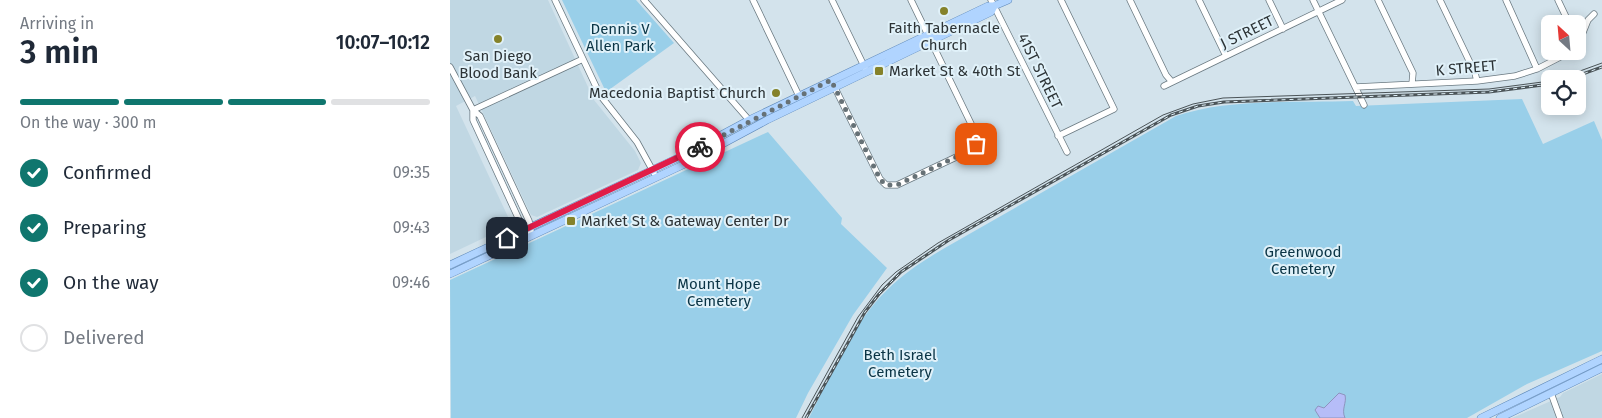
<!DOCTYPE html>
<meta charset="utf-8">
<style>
body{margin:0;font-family:"Fira Sans",sans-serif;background:#f6f6f7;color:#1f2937;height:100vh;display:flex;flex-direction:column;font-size:19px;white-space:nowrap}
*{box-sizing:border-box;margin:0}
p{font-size:16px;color:#747a83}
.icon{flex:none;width:28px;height:28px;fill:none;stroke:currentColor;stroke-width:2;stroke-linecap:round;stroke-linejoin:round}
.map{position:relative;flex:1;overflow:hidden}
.details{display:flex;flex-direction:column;background:#fff;width:450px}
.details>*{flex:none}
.needle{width:32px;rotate:334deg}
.buttons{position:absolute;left:1091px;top:15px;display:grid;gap:10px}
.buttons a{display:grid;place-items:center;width:45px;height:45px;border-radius:8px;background:#fff;box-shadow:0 2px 12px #0003;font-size:25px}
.pin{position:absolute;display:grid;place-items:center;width:42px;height:42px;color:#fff;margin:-21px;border-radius:10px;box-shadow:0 2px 8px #0006}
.courier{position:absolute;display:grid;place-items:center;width:50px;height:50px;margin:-25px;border:4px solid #e11d48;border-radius:50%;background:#fff;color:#222;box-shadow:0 1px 6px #0007}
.head em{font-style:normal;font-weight:600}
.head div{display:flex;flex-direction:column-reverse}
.head{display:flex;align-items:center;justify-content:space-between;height:85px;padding:0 20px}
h1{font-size:32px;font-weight:600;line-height:38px}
.bar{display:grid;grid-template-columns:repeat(4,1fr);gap:8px 5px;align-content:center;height:60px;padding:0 20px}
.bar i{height:6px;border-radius:4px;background:#e0e1e3}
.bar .active{background:#0f766e}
.bar p{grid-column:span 4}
ol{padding:0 20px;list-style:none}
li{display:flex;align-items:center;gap:15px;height:55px}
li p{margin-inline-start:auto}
li .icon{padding:5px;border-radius:50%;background:#0f766e;color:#fff;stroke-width:4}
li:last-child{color:#747a83}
li i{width:28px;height:28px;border:2px solid #e0e1e3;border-radius:50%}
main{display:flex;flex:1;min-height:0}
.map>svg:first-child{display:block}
.built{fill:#c0d7e3}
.green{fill:#99cfe9}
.water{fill:#b6bdf8;stroke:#8d94be}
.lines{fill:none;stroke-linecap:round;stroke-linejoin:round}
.minor-casing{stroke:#6a7981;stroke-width:7}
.major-casing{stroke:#5f89b9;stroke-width:8}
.minor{stroke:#fff;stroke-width:5.5}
.major{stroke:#b0d4ff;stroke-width:7}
.tram{stroke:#4b5458;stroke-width:1}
.rail-casing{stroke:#4b5458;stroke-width:3}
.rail{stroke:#e0f1f9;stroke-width:1;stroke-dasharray:4;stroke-linecap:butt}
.done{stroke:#667176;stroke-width:5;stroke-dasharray:0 9}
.route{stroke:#e11d48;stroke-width:6}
.poi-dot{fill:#85822a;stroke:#e0f1f9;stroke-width:2}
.labels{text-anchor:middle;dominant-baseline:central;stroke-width:4;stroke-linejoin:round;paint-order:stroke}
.poi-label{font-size:15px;fill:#2c3336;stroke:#e0f1f9}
.park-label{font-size:15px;fill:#0a3445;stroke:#e0f1f9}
.street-label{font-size:15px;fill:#2c3336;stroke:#e0f1f9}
</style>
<main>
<section class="details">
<div class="head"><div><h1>3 min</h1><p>Arriving in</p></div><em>10:07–10:12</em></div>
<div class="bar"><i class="active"></i><i class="active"></i><i class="active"></i><i></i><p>On the way · 300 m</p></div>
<ol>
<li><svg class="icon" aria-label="check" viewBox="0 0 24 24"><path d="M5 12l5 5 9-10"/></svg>Confirmed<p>09:35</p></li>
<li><svg class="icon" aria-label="check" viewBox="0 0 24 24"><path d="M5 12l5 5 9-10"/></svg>Preparing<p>09:43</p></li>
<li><svg class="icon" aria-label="check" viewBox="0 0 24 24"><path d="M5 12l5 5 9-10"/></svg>On the way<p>09:46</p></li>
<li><i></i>Delivered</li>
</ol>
</section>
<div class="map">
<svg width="1152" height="418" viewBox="0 0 1152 418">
<rect width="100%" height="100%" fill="#d3e3ec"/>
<path class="built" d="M 0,0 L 98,0 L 144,100 L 185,151 L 191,163 L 188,170 L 87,217 L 81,215 L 25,96 L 6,106 L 60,221 L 57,227 L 0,254 Z
M 1152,374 L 1152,418 L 1062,418 L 1110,397 L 1113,393 Z"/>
<path class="green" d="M 112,0 L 186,0 L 224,43 L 156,92 Z
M 1072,99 L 1093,144 L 1144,121 L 1152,140 L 1152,351 L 1077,384 L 1017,418 L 359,418 C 381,375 402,324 437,290 C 454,273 473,261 493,249 L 726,116 C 778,98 848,103 903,101 L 906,106 Z
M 318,132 L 392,218 L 391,224 L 437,268 L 403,315 L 358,393 L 346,418 L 1,418 L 0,280 Z"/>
<path class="water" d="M 889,393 L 895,395 C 897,403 891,409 895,418 L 870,418 L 865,410 L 868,406 L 874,408 Z"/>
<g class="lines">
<g class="minor-casing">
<path id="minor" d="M 105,0 L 150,95 L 187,142 L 204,173
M 194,0 L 299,120
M 303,0 L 349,96
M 382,0 L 415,68
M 541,0 L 617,152
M 680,0 L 716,75 L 722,82
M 749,0 L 776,56
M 819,0 L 833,29
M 863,0 L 914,105
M 928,0 L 963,73 L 962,84
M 990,0 L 1025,73 L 1027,81
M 1056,0 L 1087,69
M 1108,0 L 1117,19 L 1124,24
M 1128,45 L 1138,20 L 1144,14
M 0,67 L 23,110 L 23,120 L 71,224 L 82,235
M 383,84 L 430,179 L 436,185 L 447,185 L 519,151 L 526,144 L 526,134 L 461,0
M 714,86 L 892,0
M 906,87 L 1027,81 L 1065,76 L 1087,69 L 1122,51
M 23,110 L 30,116 L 79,221 L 81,231
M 23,110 L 133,59
M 608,136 L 664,109 L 611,0
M 1101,393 L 1110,418"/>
</g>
<g class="major-casing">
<path id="major" d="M 0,265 L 232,156 L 299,120 L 538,6 L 544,6 L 558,0
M 0,274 L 237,163 L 317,120 L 541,12 L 544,6
M 1031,418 L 1152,359
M 1050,418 L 1152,368"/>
</g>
<use href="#minor" class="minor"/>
<use href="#major" class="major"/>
<path class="tram" d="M 1108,79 L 1152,63
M 352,418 L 408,317 L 432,285 L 446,272 L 488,243 L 713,115 L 743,104 L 773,98 L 1039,89 L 1100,81"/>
<g class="rail-casing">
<path id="rail" d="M 1119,79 L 1152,67
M 356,418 L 415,312 L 429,294 L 451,272 L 499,240 L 721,115 L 748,106 L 774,102 L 1039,92 L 1100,84"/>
</g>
<use href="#rail" class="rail"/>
</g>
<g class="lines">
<path class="done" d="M 250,147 L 381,80 L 430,179 L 436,185 L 447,185 L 519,151 L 526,144"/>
<path class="route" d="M 57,238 L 250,147"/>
</g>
<g class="poi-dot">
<circle cx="494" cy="11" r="5"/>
<circle cx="48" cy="39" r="5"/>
<rect x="424" y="66" width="10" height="10" rx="2.5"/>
<circle cx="326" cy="93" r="5"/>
<rect x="116" y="216" width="10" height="10" rx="2.5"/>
</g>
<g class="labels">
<g class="poi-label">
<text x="494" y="28">Faith Tabernacle<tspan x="494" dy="17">Church</tspan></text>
<text x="48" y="56">San Diego<tspan x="48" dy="17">Blood Bank</tspan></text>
<text x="439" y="71" text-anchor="start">Market St &amp; 40th St</text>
<text x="316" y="93" text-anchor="end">Macedonia Baptist Church</text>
<text x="131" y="221" text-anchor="start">Market St &amp; Gateway Center Dr</text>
</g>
<g class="park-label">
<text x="170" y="29">Dennis V<tspan x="170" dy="17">Allen Park</tspan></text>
<text x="853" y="252">Greenwood<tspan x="853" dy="17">Cemetery</tspan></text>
<text x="269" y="284">Mount Hope<tspan x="269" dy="17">Cemetery</tspan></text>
<text x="450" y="355">Beth Israel<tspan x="450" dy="17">Cemetery</tspan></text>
</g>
<g class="street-label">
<text transform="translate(797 32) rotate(-26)">J STREET</text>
<text transform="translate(1016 68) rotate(-5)">K STREET</text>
<text transform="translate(590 71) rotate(64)">41ST STREET</text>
</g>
</g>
</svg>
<div class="buttons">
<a><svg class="needle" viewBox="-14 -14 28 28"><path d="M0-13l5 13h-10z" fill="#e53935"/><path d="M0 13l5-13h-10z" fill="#747a83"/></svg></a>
<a><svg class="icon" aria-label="locate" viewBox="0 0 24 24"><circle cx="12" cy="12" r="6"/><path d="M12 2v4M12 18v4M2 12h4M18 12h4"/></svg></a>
</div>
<div class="pin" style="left:526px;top:144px;background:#ea580c"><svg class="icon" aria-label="bag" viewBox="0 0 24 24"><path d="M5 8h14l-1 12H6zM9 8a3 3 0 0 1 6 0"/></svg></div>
<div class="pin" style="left:57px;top:238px;background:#1f2937"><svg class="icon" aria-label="home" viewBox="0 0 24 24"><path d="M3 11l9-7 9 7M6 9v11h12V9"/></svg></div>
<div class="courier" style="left:250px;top:147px"><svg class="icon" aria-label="bike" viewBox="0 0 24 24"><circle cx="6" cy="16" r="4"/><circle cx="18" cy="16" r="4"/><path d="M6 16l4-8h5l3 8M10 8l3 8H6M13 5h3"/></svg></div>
</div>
</main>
